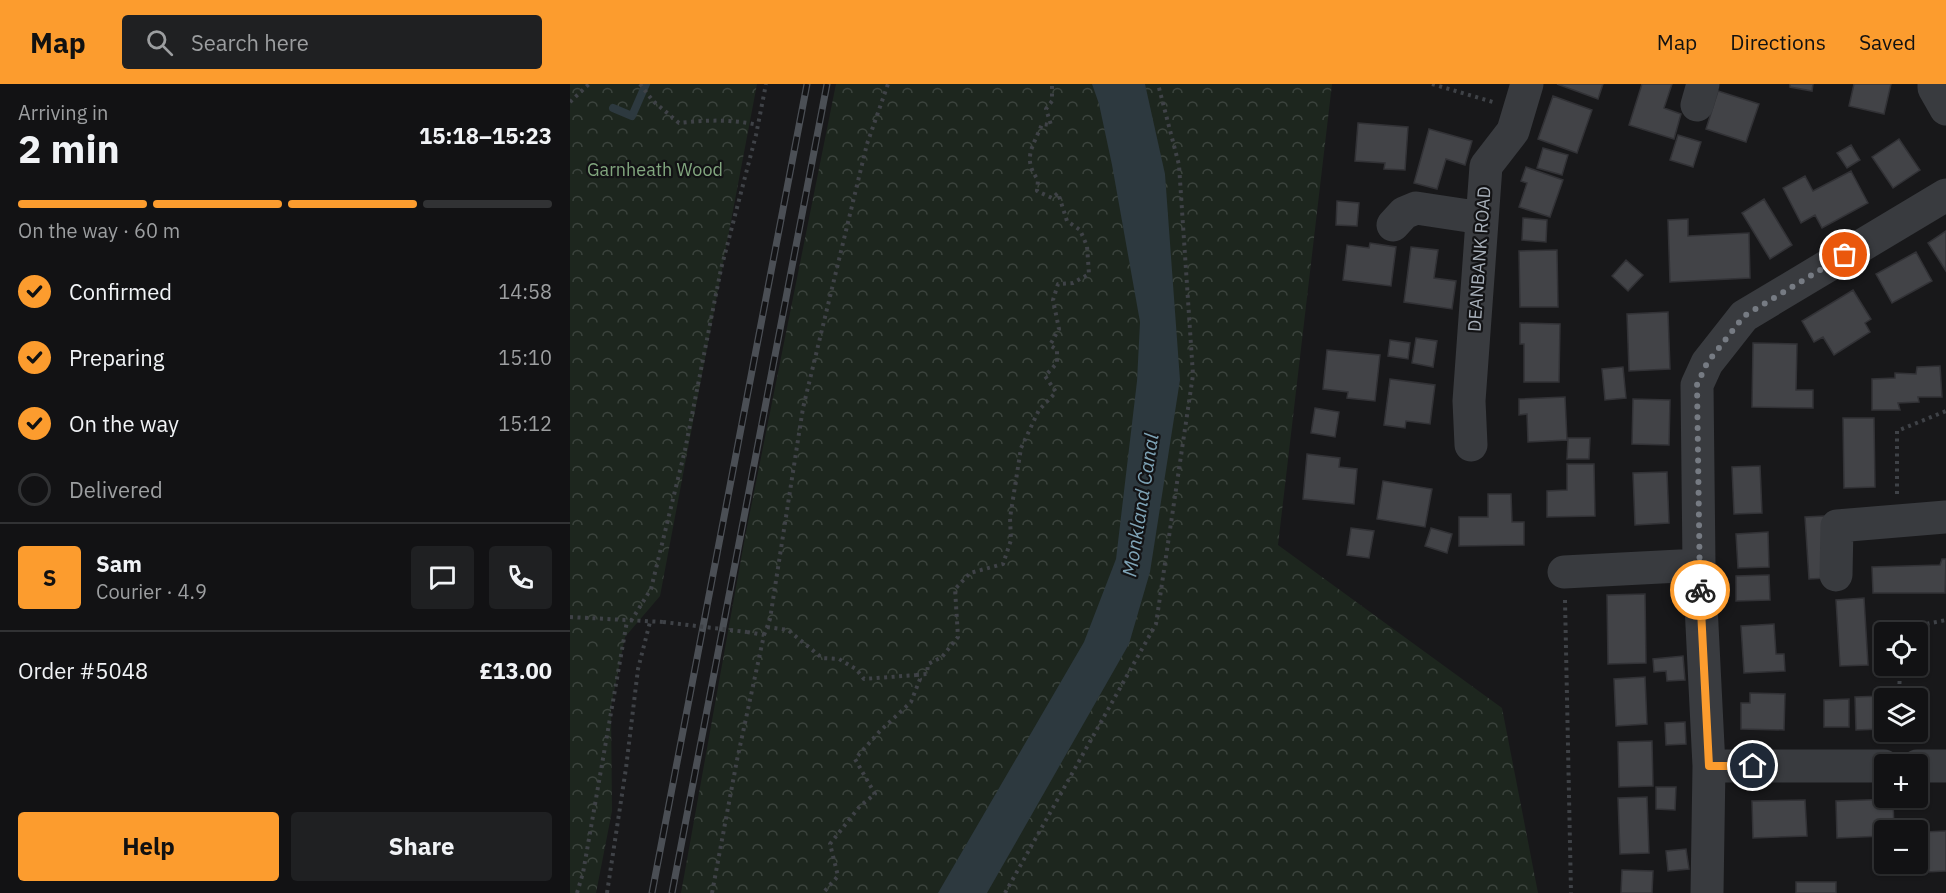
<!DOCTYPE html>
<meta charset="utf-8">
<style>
body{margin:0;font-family:"IBM Plex Sans",sans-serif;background:#1f2022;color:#f1f3f6;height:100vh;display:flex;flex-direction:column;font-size:22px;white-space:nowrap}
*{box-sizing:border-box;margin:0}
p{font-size:20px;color:#9c9ea0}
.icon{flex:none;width:33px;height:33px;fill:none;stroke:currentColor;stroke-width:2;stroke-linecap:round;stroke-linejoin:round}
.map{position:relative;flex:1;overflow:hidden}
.details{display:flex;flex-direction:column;background:#121214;width:570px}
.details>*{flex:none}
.controls{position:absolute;left:1304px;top:538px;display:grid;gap:12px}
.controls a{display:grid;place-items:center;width:54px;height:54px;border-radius:6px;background:#121214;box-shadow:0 2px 4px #0004,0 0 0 2px #313234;font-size:30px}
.pin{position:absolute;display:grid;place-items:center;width:51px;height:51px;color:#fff;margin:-26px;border:3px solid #fff;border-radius:50%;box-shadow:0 2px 6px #0007}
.courier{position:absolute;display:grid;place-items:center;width:60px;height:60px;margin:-30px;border:4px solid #fc9c2e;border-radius:50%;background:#fff;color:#222;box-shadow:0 2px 8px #0007}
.overview em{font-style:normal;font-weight:800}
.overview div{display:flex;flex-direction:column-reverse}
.overview{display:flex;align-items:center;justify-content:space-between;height:102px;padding:0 18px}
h1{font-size:39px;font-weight:800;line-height:45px}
.bar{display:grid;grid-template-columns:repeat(4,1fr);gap:9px 6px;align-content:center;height:72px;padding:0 18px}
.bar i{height:8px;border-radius:4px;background:#313234}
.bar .active{background:#fc9c2e}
.bar p{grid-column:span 4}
.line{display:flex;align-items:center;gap:15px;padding:0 18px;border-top:2px solid #313234}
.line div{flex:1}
.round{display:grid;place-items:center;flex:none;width:63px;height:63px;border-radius:6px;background:#1f2022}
ol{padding:0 18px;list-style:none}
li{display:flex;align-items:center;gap:18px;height:66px}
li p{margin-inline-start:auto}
li .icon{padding:6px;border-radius:50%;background:#fc9c2e;color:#111;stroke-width:4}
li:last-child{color:#9c9ea0}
li i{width:33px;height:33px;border:3px solid #313234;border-radius:50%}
.button{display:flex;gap:12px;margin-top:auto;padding:12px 18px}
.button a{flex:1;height:69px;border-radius:6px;background:#fc9c2e;color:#111;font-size:24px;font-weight:800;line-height:69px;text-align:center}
.button a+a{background:#1f2022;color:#f1f3f6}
header{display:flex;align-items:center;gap:36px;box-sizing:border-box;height:84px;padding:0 30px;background:#fc9c2e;color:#111}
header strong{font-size:28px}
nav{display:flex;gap:33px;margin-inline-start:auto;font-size:21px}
.search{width:420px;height:54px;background:#1f2022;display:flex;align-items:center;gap:15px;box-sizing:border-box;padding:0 21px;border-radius:6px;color:#9c9ea0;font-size:22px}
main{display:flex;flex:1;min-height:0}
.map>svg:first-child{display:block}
.forest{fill:url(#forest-crowns)}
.water{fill:#2d393f}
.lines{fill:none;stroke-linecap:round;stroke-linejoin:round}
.stream{stroke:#2d393f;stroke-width:8}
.building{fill:#424347;stroke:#323236;stroke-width:1.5}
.path{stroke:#3f4247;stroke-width:4;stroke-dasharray:3 4.5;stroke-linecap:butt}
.minor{stroke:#393b3f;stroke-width:33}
.rail-casing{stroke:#4b4f55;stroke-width:7}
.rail{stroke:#131315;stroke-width:4.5;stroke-dasharray:14;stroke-linecap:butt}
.path-bridge{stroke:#3f4247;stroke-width:4;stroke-dasharray:3 4.5;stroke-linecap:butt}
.done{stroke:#767b83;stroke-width:6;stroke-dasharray:0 10.8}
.route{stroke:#fc9c2e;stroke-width:8}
.labels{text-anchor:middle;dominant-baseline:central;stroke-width:4.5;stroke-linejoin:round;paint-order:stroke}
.park-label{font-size:18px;fill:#82a77f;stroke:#131315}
.street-label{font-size:18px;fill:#a9b1bb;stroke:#131315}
.water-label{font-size:20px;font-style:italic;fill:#7fa4b7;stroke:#131315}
</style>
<header>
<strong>Map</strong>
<div class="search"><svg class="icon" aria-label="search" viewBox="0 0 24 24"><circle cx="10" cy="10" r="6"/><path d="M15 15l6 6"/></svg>Search here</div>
<nav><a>Map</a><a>Directions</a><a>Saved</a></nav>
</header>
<main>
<section class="details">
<div class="overview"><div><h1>2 min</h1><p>Arriving in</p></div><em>15:18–15:23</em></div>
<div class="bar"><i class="active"></i><i class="active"></i><i class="active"></i><i></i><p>On the way · 60 m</p></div>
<ol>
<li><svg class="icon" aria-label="check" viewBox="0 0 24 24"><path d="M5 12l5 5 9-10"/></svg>Confirmed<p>14:58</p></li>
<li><svg class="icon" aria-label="check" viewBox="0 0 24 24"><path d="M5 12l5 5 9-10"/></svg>Preparing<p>15:10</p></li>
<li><svg class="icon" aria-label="check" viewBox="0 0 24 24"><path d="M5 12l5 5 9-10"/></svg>On the way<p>15:12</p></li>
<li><i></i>Delivered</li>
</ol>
<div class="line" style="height:108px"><b class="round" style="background:#fc9c2e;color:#111">S</b><div><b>Sam</b><p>Courier · 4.9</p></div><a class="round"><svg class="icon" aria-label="chat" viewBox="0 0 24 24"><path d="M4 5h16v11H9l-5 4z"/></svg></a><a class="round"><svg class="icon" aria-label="phone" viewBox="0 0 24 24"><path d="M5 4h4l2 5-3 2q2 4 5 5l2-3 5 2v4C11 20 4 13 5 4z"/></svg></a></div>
<div class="line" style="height:78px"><div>Order #5048</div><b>£13.00</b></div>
<div class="button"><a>Help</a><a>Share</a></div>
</section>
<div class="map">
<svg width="1376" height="809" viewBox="0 0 1376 809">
<defs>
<pattern id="forest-crowns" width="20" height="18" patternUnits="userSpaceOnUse" patternTransform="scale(1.5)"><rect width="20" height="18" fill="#1d261e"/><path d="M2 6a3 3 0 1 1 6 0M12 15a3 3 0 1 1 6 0" fill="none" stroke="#3b433d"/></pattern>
</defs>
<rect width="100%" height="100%" fill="#18181a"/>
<path class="forest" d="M 0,0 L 187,0 L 90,512 L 55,553 L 41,623 L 42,727 L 26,809 L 0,809 Z
M 266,0 L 762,0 L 708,461 L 932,624 L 968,809 L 111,809 L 175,453 Z"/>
<path class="water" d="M 522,0 L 575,0 L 595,90 L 610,296 L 580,488 L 559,560 L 417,809 L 368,809 L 514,558 L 546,475 L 567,297 L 570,238 L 542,81 L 529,20 Z"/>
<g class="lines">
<path class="stream" d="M 43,24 L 62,32 L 76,0"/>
</g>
<path class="building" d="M 987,0 L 1033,0 L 1028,15 Z
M 1072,0 L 1102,0 L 1094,24 L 1111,30 L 1104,55 L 1059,41 Z
M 1220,0 L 1243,0 L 1242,7 L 1220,3 Z
M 1284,0 L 1321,0 L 1314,30 L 1279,22 Z
M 1148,7 L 1189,20 L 1176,58 L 1136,45 Z
M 983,12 L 1022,26 L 1007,69 L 968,55 Z
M 788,39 L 838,43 L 835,86 L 814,85 L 815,79 L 785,77 Z
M 859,45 L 902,57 L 895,81 L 876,75 L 867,105 L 844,99 Z
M 1108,51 L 1131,58 L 1123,83 L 1100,76 Z
M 1329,55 L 1350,86 L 1323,104 L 1302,73 Z
M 1281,61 L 1290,76 L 1277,84 L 1267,69 Z
M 973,64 L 998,71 L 992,91 L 967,84 Z
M 956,83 L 993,96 L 980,133 L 949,123 L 957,99 L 951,97 Z
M 1281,87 L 1298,119 L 1252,144 L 1245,131 L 1231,139 L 1213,104 L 1235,92 L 1243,107 Z
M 1194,115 L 1222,161 L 1200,175 L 1172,129 Z
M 767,117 L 789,119 L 787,142 L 766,141 Z
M 953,134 L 977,136 L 976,158 L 952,156 Z
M 1118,135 L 1118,152 L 1179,149 L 1180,194 L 1100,198 L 1098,136 Z
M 1376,147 L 1376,187 L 1358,159 Z
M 800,159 L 826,163 L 821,202 L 773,196 L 777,161 L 799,164 Z
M 841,163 L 868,166 L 864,194 L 886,197 L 882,225 L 834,218 Z
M 987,166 L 988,223 L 950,223 L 949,167 Z
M 1346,168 L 1362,197 L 1322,219 L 1306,190 Z
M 1056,176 L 1073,191 L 1058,207 L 1042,192 Z
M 1283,206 L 1301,235 L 1295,239 L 1300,248 L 1264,271 L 1253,253 L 1244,258 L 1232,237 Z
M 1098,228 L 1100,285 L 1059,287 L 1057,230 Z
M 950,239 L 990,240 L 989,298 L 954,298 L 954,260 L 950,260 Z
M 846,254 L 867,257 L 863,283 L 842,279 Z
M 820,256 L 840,259 L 838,275 L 818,272 Z
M 1183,259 L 1227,260 L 1226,306 L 1243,306 L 1243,324 L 1182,323 Z
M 757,266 L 810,271 L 805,317 L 777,314 L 778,308 L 753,305 Z
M 1370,282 L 1372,313 L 1348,313 L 1349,318 L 1328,319 L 1330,326 L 1302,326 L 1302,295 L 1325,294 L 1325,289 L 1346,290 L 1347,283 Z
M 1053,283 L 1056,314 L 1035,316 L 1032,285 Z
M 820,295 L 865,301 L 860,340 L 836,337 L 835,344 L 814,341 Z
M 995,313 L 997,356 L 958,358 L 957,330 L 949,331 L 949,315 Z
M 1063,315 L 1100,316 L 1099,361 L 1062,360 Z
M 745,324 L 769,328 L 765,353 L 741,349 Z
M 1273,334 L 1304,334 L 1305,403 L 1274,404 Z
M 998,354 L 1020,354 L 1019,375 L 997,375 Z
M 737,370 L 770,374 L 769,383 L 787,385 L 784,420 L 733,415 Z
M 997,380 L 1024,380 L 1025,432 L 977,433 L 977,407 L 997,406 Z
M 1190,382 L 1192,429 L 1164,430 L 1162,383 Z
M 1097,388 L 1099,439 L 1065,441 L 1063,389 Z
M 813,397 L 862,405 L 855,443 L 807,435 Z
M 918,410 L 941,410 L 942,438 L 954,438 L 954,461 L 889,462 L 889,433 L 918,433 Z
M 1254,432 L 1258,494 L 1239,495 L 1235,433 Z
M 781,444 L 804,447 L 799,474 L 777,471 Z
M 861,444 L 882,450 L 877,469 L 855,462 Z
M 1198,448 L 1199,483 L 1168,484 L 1166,450 Z
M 1372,475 L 1376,475 L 1375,509 L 1303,509 L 1302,483 L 1370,481 Z
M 1199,491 L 1200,516 L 1166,517 L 1166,492 Z
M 1075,510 L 1076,579 L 1038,580 L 1037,511 Z
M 1294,514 L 1298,581 L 1270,582 L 1266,516 Z
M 1204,540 L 1206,570 L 1214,570 L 1215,587 L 1174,589 L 1171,542 Z
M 1113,572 L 1115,596 L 1097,597 L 1096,587 L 1084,588 L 1083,575 Z
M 1075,593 L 1077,640 L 1046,642 L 1044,595 Z
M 1180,609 L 1215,610 L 1214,646 L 1171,645 L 1171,619 L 1180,619 Z
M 1312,612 L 1313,645 L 1286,646 L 1285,613 Z
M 1279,615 L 1279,643 L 1254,643 L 1254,616 Z
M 1115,638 L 1116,660 L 1096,661 L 1095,639 Z
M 1082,657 L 1083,702 L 1049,703 L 1048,658 Z
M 1086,703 L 1106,703 L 1105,726 L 1086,725 Z
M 1077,713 L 1079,769 L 1050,770 L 1048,714 Z
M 1323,715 L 1324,747 L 1314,747 L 1314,752 L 1267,754 L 1266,717 Z
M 1235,716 L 1237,752 L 1183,754 L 1182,717 Z
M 1335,737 L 1352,737 L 1352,748 L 1376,747 L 1376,787 L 1336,789 L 1336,780 L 1347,780 L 1347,747 L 1335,747 Z
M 1116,765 L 1119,785 L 1098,787 L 1096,767 Z
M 1052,786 L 1083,787 L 1082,809 L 1051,809 Z
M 1226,798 L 1266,798 L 1266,809 L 1226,809 Z"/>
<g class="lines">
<path class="path" d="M 70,0 L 83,17 L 109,39 C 136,36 161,35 188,41
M 862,0 L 923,18
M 0,18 L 19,0
M 1327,410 L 1327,347 L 1376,327
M 995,516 L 1001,809
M 0,533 L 93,538
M 61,537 L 81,505 L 115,366 L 151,185 L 186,51 L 196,0
M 197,543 L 218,546 L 252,574 L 269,575 L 286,585 L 294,595 L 346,591 L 350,595 L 341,618 L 309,648 L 285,675 L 305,710 L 290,722 L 260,760 L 268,792 L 253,809
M 1331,549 L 1331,545 L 1376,536
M 194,551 L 200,535 L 233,324 L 297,60 L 318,0
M 346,591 L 357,590 L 358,580 L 372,573 L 388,553 L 385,505 L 400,489 L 433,480 L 441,456 L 440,434 L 451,364 L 469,326 L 486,308 L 475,292 L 487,279 L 487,266 L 480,261 L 489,245 L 483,216 L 488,200 L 503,199 L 519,190 L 517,162 L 510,146 L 497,137 L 488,109 L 482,114 L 467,107 L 468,96 C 452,74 463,63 472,40 L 481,41 L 476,25 L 482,17 L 482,0
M 1329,615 L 1330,582
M 1328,659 L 1328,648
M 7,809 L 13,789 L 57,537
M 37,809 L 56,684 L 68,585 L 80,538
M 142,809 L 167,676 L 194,551 L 177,548
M 435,809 L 586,540 L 623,291 L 609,81 L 588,0"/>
<path class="minor" d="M 1364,0 L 1364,4 L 1376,25
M 1127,21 L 1133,0
M 823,141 L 834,129 L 846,124 L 912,134
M 901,361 L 899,317 L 916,82 L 943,47 L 957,0
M 994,488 L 1129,481
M 1266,491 L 1267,442 L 1376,433
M 1139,682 L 1314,682
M 1347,682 L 1376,682
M 1137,809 L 1139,682 L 1129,481 L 1127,301 L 1137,279 L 1174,232 L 1376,111"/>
<g class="rail-casing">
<path id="rail" d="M 82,809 L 237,0
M 102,809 L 257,0"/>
</g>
<use href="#rail" class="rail"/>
<path class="path-bridge" d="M 93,538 L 177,548"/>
</g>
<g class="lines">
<path class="done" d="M 1130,506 L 1127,301 L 1137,279 L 1174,232 L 1275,171"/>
<path class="route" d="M 1130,506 L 1139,682 L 1183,682"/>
</g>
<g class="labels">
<g class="park-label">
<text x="85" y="85">Garnheath Wood</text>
</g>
<g class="street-label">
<text transform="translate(909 175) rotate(-86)">DEANBANK ROAD</text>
</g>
<g class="water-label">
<text transform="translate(570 421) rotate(-81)">Monkland Canal</text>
</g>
</g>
</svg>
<div class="controls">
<a><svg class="icon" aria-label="locate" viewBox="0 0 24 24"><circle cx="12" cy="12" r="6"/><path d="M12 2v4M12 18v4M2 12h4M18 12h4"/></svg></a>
<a><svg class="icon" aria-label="layers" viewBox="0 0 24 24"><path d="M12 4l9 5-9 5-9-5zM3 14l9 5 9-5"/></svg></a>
<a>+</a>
<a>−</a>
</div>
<div class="pin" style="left:1275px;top:171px;background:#ea580c"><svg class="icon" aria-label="bag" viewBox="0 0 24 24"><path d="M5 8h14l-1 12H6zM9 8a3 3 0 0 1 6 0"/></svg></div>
<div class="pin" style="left:1183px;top:682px;background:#1f2937"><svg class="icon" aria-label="home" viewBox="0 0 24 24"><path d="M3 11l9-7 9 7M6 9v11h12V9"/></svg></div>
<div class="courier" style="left:1130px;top:506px"><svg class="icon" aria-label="bike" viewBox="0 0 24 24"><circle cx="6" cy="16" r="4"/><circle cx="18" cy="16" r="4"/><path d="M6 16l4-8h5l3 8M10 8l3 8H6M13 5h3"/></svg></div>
</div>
</main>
